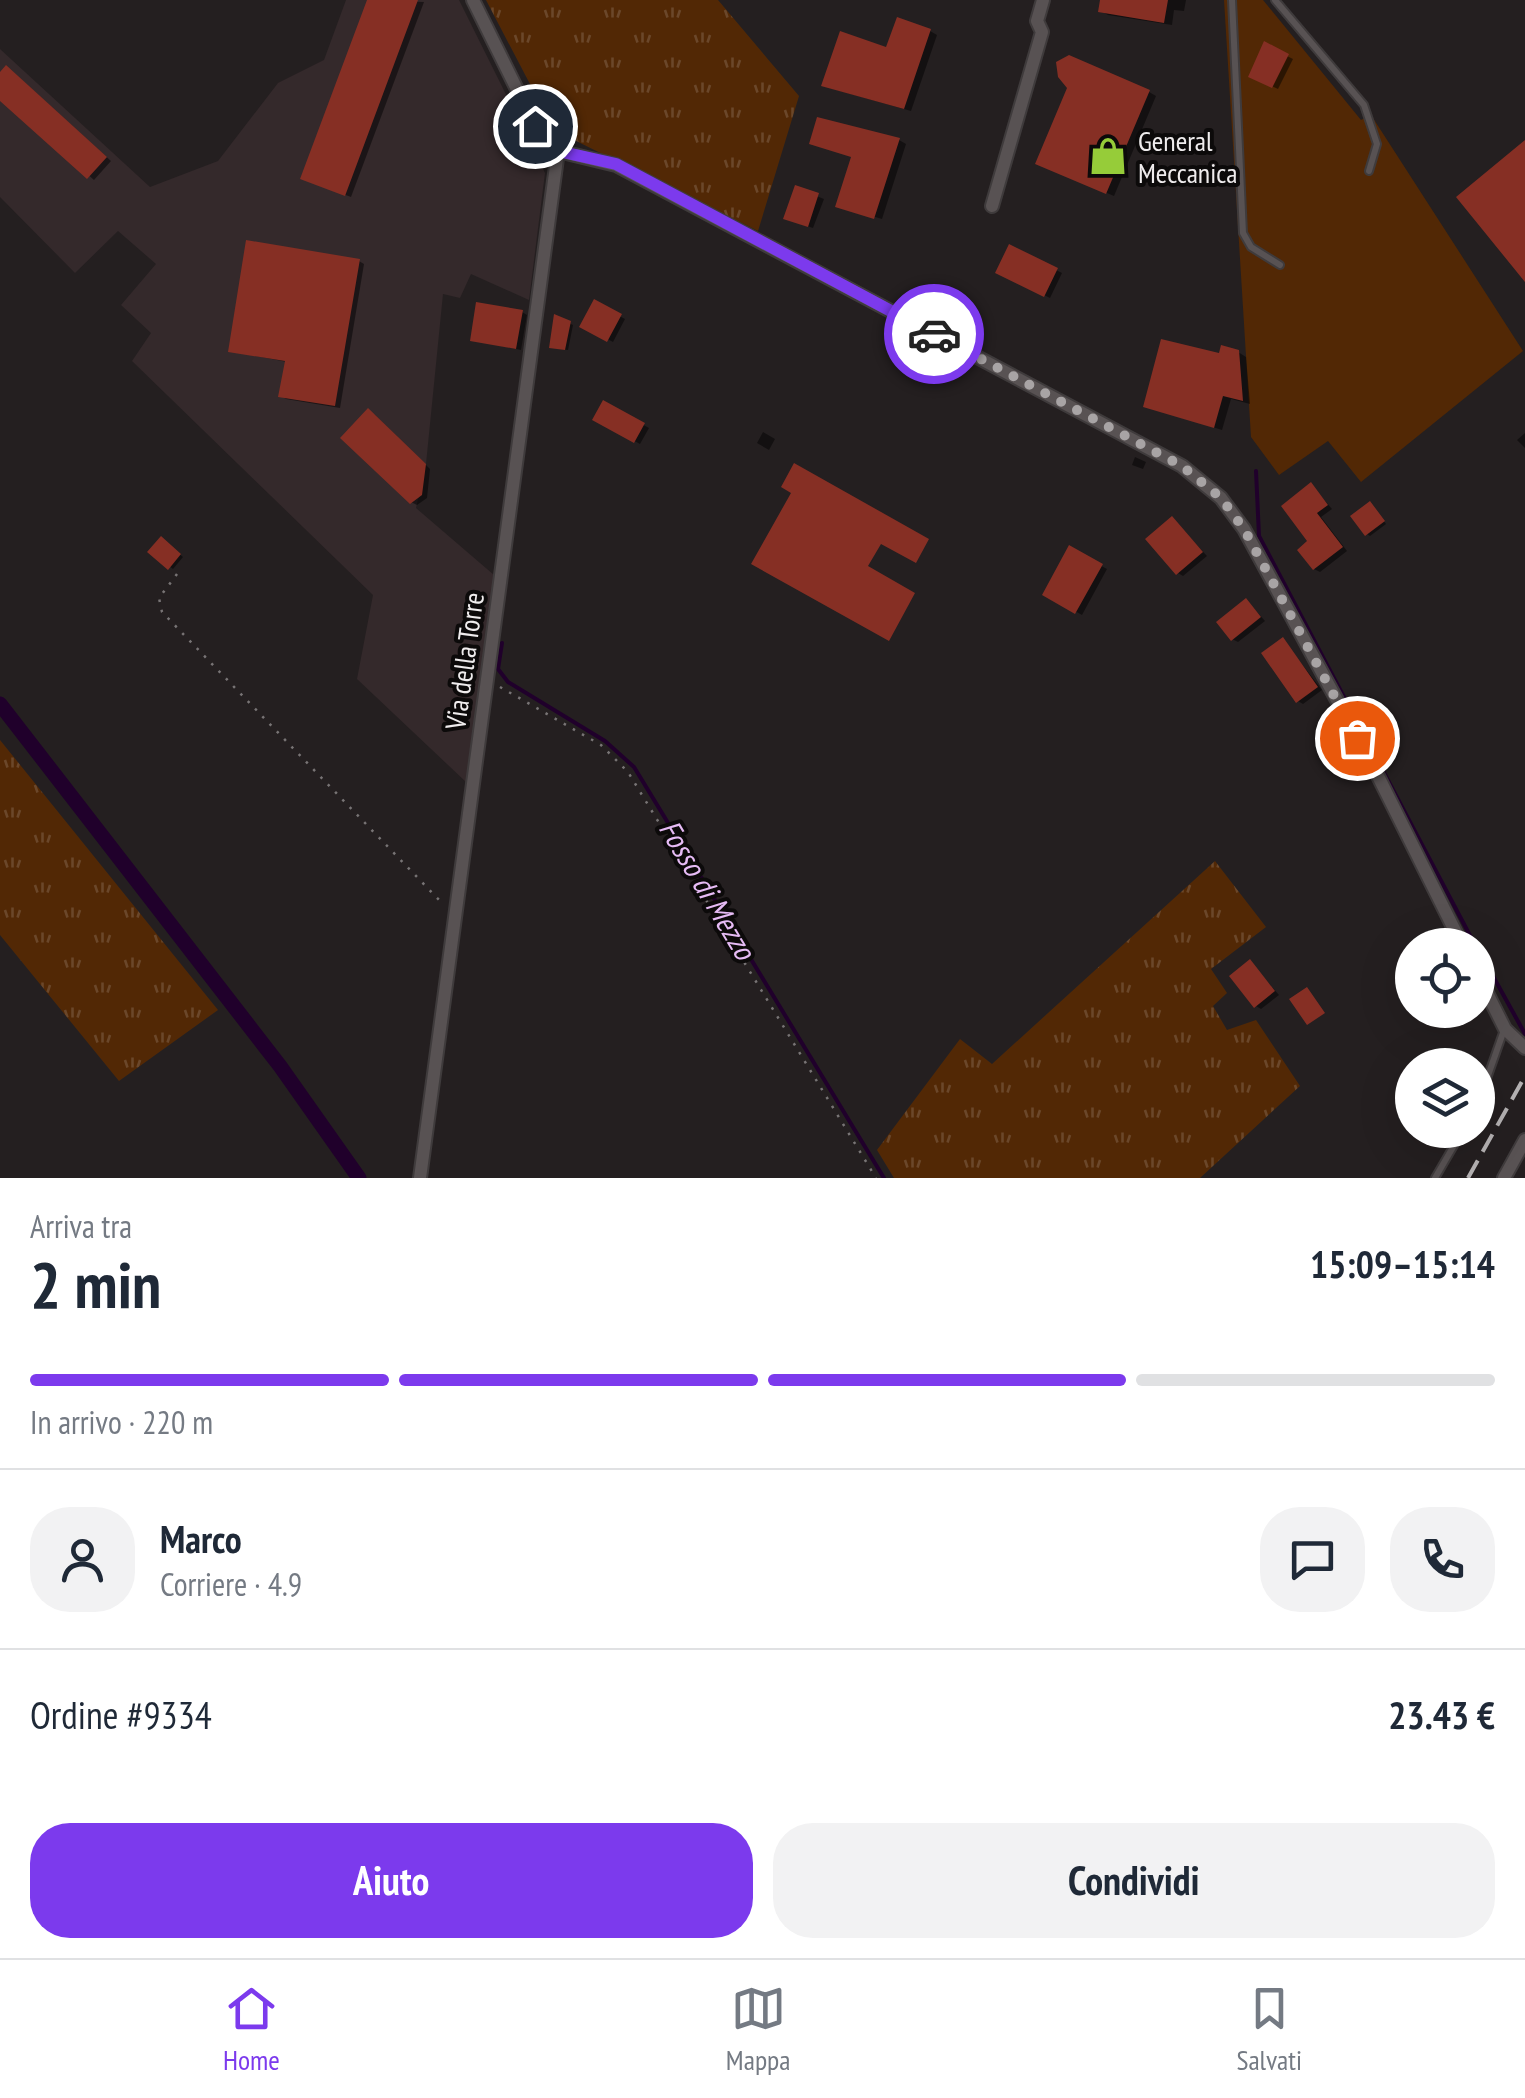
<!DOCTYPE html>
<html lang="it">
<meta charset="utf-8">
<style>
body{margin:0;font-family:"PT Sans Narrow",sans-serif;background:#f2f2f3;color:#1f2937;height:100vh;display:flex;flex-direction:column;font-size:38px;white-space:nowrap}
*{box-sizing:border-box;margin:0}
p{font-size:32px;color:#747a83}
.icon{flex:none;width:55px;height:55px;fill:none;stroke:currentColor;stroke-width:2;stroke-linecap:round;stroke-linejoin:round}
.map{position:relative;height:1178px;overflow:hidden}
.sheet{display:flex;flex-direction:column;background:#fff;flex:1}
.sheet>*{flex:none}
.fabs{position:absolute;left:1395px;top:928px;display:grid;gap:20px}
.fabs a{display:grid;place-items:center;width:100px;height:100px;border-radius:50%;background:#fff;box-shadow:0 10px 40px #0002;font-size:50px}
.pin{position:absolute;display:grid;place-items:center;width:85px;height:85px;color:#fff;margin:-42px;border:5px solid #fff;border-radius:50%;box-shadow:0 2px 10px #0007}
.courier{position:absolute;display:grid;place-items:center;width:100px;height:100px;margin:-50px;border:8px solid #7c3aed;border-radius:50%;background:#fff;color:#222;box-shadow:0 2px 12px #0007}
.summary em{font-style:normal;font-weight:600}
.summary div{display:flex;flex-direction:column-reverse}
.summary{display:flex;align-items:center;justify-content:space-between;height:170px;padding:0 30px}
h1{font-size:65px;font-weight:600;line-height:75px}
.bar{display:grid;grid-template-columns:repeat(4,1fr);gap:15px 10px;align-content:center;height:120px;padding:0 30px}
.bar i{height:12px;border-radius:8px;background:#e0e1e3}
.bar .active{background:#7c3aed}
.bar p{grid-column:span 4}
.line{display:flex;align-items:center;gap:25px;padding:0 30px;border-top:2px solid #e0e1e3}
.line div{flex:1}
.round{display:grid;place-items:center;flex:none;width:105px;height:105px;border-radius:40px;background:#f2f2f3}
.cta{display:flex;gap:20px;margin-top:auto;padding:20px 30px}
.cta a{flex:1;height:115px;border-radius:40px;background:#7c3aed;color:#fff;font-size:40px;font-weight:600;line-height:115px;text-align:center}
.cta a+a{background:#f2f2f3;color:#1f2937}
.tabs{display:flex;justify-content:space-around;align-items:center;height:140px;border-top:2px solid #e0e1e3;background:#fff;font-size:28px;color:#747a83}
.tabs a{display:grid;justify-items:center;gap:5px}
.tabs .active{color:#7c3aed}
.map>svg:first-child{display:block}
.built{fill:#34292b}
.grass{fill:url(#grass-tufts)}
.park{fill:#522805}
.shadow{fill:#0007}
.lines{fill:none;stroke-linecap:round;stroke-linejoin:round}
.stream{stroke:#20002b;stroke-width:4}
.canal{stroke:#20002b;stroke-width:15}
.building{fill:#862f24}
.service-casing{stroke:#3f3b3c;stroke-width:10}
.minor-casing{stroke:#3f3b3c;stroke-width:16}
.path{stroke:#787475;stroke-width:2.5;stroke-dasharray:2.5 8;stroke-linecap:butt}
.service{stroke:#585253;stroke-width:6}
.minor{stroke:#585253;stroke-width:12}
.rail{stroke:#b5b2b3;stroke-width:4;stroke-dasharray:20 10;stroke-linecap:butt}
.done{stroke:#a8a4a5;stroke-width:10;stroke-dasharray:0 18}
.route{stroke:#7c3aed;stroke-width:12}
.labels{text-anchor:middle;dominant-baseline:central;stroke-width:8;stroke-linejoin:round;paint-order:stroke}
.poi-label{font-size:28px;fill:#efeced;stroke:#0c0a0a;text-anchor:start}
.street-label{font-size:28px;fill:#efeced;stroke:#0c0a0a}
.water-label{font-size:30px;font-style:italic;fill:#e6bbf5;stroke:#0c0a0a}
</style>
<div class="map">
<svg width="1525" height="1178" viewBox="0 0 1525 1178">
<defs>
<pattern id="grass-tufts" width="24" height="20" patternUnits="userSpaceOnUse" patternTransform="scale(2.5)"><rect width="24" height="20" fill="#522805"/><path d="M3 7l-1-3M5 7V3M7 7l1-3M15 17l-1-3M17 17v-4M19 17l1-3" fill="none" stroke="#6b472a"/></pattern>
</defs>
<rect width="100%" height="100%" fill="#241f20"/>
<path class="built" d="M 346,0 L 459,0 L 545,173 L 529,300 L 471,274 L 460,298 L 443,294 L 426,464 L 416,508 L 494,575 L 466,782 L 357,679 L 373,595 L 132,361 L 151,333 L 121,305 L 156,264 L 118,231 L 75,273 L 0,197 L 0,49 L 150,187 L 218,161 L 278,83 L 324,60 Z"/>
<path class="grass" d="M 486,0 L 718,0 L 799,96 L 758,231 L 554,130 Z
M 0,740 L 218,1010 L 119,1081 L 0,935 Z
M 1215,861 L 1266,927 L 1211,969 L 1227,993 L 1213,1006 L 1227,1030 L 1256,1020 L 1300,1086 L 1200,1178 L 894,1178 L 877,1150 L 960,1039 L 992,1064 Z"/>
<path class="park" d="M 1224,0 L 1263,0 L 1361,120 L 1371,115 L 1523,351 L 1361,482 L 1328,441 L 1279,475 L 1251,437 Z"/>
<path class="shadow" d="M 370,0 L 424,2 L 351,197 L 308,181 Z
M 1102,0 L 1186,0 L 1184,11 L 1174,10 L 1172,25 L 1108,15 L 1101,11 Z
M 930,31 L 937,35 L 911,111 L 830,88 L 888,51 Z
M 1265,45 L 1293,59 L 1278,89 L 1251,76 Z
M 12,71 L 111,161 L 94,180 L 0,97 L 0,76 Z
M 1149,92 L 1156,96 L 1114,196 L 1046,167 Z
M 899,140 L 906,144 L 882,219 L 842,207 Z
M 796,188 L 824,199 L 813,228 L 792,221 Z
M 1011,247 L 1062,273 L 1050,298 L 998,272 Z
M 359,261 L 364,264 L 340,408 L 286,399 L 281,396 L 287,362 L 231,351 Z
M 595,303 L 625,319 L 613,342 L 583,326 Z
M 522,312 L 527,315 L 521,350 L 472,340 Z
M 556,317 L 573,325 L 568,350 L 555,348 Z
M 1238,352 L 1246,357 L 1250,404 L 1231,399 L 1222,430 L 1146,406 L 1221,356 Z
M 604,403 L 649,428 L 640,444 L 595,419 Z
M 374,414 L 430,469 L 427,498 L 417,505 L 411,502 Z
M 763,432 L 775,439 L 769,450 L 757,443 Z
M 1525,433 L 1525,448 L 1517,440 Z
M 1135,457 L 1146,462 L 1143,469 L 1132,465 Z
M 1312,486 L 1332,509 L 1321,517 L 1347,551 L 1320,572 L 1314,569 L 1311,542 Z
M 1373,506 L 1386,524 L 1370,536 L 1367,534 Z
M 1172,519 L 1207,556 L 1183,576 L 1178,573 Z
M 164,541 L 183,557 L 173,569 L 151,552 Z
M 1070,549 L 1107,569 L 1082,615 L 1045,594 Z
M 1247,601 L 1265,621 L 1238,642 L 1232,639 Z
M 1283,640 L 1322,690 L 1303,704 L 1298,701 Z
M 1250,962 L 1279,995 L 1261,1009 L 1256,1006 Z"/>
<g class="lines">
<path class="stream" d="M 1256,471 L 1259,536 L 1475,945
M 502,643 L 498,669 L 508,682 L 605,741 L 634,767 L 884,1178
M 1478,949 L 1525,1034"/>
<path class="canal" d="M 0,704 L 280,1066 L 359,1178"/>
</g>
<path class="building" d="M 367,0 L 418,0 L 345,196 L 300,179 Z
M 1100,0 L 1168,0 L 1164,23 L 1098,12 Z
M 897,17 L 931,29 L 904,109 L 821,86 L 840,31 L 886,47 Z
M 1264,41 L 1289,54 L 1272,88 L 1248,77 Z
M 1069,55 L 1150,90 L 1106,194 L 1035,164 L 1067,88 L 1058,77 L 1056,62 Z
M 6,65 L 107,157 L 87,179 L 0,101 L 0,72 Z
M 817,117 L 900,138 L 874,219 L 835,207 L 851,157 L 809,144 Z
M 1525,140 L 1525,282 L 1456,197 Z
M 795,185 L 819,193 L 808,227 L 783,219 Z
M 246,240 L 360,259 L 335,406 L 278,397 L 285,361 L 228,352 Z
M 1009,244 L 1058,268 L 1044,297 L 995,273 Z
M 594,299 L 622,314 L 607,342 L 579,327 Z
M 476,302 L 523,310 L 516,349 L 470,341 Z
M 554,314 L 571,321 L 565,350 L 549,348 Z
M 1161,339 L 1219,353 L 1221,345 L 1239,350 L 1243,401 L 1223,396 L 1214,428 L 1143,407 Z
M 603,400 L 645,423 L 634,443 L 592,420 Z
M 368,408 L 426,464 L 422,495 L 410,504 L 340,438 Z
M 794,463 L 929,539 L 916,563 L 881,544 L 868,566 L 915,593 L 889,641 L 751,564 L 791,493 L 781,487 Z
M 1311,482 L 1328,505 L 1317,513 L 1343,547 L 1313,570 L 1297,550 L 1307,541 L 1281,506 Z
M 1370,501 L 1385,521 L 1365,536 L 1350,516 Z
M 1172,516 L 1203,552 L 1176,575 L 1145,539 Z
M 161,536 L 181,554 L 168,570 L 147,552 Z
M 1069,545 L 1103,564 L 1075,614 L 1042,595 Z
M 1246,598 L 1261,617 L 1231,641 L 1216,622 Z
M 1283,637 L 1318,687 L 1296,703 L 1261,653 Z
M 1250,959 L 1275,991 L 1254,1008 L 1229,976 Z
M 1307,987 L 1325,1013 L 1307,1025 L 1289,999 Z"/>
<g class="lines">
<g class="service-casing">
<path id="service" d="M 1232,0 L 1243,233 L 1251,247 L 1280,265
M 1275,0 L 1364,105 L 1377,144 L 1369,171
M 1478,1104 L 1504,1030
M 1435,1178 L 1463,1130"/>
</g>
<g class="minor-casing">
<path id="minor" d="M 558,151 L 616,165 L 1182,466 L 1221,498 L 1244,529 L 1376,772 L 1462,945
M 992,206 L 1042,32 L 1037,21 L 1043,0
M 1478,975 L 1505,1029 L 1525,1048
M 420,1178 L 558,151 L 535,126 L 473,0
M 1504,1178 L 1525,1140"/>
</g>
<path class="path" d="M 177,574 L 159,598 L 162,612 L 441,902
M 500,687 L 601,745 L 628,772 L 876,1178"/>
<use href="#service" class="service"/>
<use href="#minor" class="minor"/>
<path class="rail" d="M 1468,1178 L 1525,1076"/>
</g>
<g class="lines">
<path class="done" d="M 934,334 L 1182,466 L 1221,498 L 1244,529 L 1357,738"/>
<path class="route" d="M 535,126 L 558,151 L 616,164 L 934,334"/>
</g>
<defs>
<g id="shop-bare" transform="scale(3)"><path d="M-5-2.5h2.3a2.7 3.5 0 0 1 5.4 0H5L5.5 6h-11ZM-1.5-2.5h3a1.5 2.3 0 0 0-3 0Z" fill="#96cc39" stroke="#0c0a0a" stroke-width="2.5" paint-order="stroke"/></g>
</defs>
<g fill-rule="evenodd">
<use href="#shop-bare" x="1108" y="156"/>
</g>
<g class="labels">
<g class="poi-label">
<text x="1138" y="140">General<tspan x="1138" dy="32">Meccanica</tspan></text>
</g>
<g class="street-label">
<text transform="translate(464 661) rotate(-82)">Via della Torre</text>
</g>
<g class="water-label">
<text transform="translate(708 889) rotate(59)">Fosso di Mezzo</text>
</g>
</g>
</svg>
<div class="fabs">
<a><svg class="icon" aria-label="locate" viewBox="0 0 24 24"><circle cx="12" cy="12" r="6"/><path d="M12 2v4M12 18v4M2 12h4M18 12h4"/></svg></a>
<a><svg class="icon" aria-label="layers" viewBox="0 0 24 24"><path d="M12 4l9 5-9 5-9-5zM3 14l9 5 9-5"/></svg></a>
</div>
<div class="pin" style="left:1357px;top:738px;background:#ea580c"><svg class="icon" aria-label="bag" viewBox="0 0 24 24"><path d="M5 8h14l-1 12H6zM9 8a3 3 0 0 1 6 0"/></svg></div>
<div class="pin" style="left:535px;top:126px;background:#1f2937"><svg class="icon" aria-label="home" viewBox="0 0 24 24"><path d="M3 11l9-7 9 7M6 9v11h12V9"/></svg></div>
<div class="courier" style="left:934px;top:334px"><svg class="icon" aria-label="car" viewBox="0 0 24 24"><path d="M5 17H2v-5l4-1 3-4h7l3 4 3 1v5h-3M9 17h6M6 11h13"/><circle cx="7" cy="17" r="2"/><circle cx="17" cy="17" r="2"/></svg></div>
</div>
<section class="sheet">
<div class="summary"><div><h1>2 min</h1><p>Arriva tra</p></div><em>15:09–15:14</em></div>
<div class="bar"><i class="active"></i><i class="active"></i><i class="active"></i><i></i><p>In arrivo · 220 m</p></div>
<div class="line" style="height:180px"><a class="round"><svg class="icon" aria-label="person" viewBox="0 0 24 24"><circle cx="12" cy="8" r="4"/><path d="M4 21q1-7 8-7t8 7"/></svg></a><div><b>Marco</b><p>Corriere · 4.9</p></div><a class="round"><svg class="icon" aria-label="chat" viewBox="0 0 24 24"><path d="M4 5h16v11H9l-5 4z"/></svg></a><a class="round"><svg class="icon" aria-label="phone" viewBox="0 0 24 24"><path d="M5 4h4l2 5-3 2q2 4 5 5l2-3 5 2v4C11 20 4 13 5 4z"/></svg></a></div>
<div class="line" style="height:130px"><div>Ordine #9334</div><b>23.43 €</b></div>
<div class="cta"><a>Aiuto</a><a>Condividi</a></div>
</section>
<nav class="tabs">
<a class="active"><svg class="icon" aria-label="home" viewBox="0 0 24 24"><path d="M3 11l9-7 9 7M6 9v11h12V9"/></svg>Home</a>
<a><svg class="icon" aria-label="map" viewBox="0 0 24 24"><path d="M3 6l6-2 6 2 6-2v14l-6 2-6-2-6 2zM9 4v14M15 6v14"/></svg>Mappa</a>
<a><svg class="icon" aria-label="saved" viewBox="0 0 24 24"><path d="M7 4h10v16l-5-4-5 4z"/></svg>Salvati</a>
</nav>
